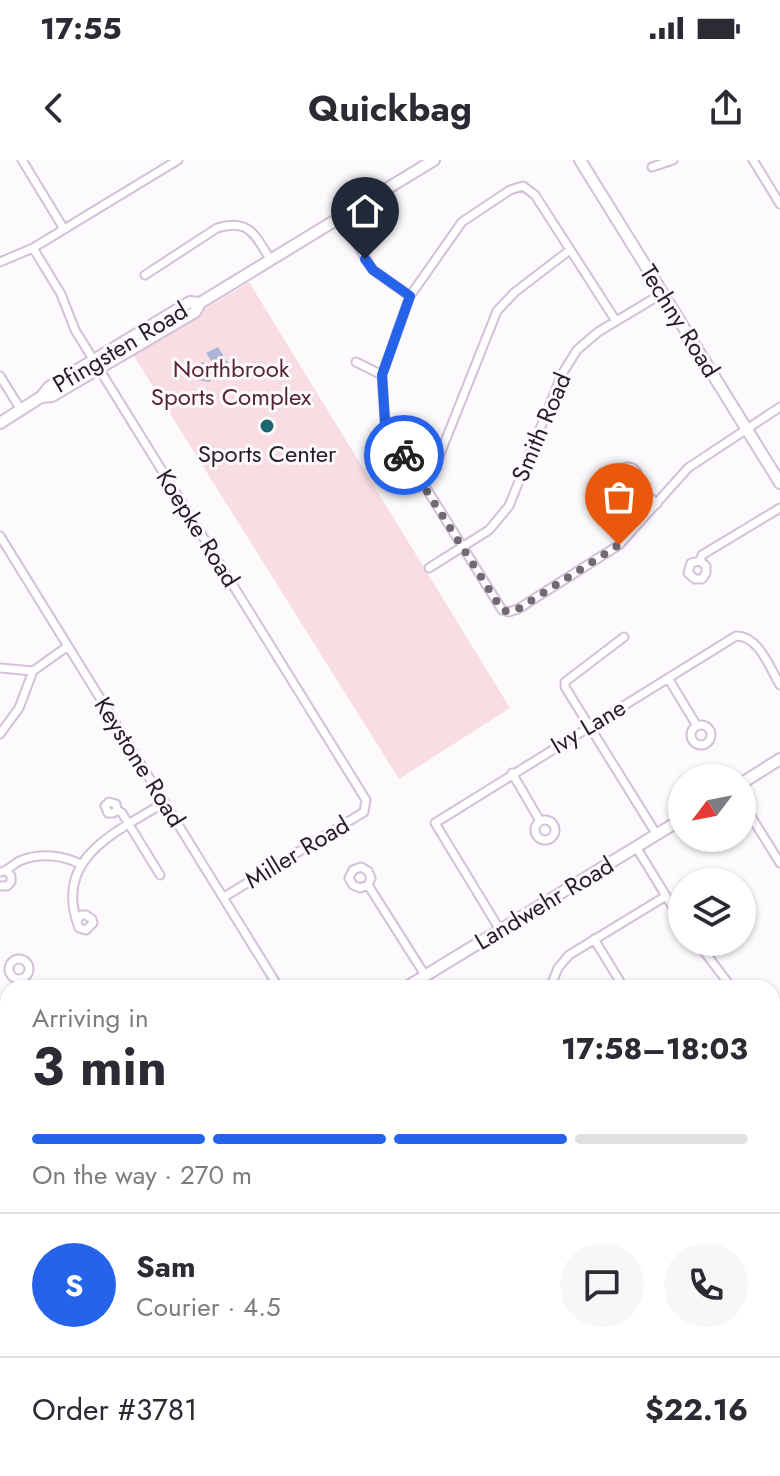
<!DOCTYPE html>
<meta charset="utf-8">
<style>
body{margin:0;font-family:Jost,sans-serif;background:#f7f7f7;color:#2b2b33;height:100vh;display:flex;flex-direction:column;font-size:30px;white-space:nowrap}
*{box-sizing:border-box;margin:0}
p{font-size:26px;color:#7c7c81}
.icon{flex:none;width:44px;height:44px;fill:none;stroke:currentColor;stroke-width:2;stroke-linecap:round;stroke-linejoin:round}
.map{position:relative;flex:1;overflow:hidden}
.drawer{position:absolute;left:0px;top:820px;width:780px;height:496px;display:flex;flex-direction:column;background:#fff;border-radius:24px 24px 0 0;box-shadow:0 2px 6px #0004}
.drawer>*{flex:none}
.needle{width:52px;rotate:238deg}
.controls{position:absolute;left:668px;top:604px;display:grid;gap:16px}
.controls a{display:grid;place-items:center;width:88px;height:88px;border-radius:50%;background:#fff;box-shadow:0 2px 6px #0004;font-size:40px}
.pin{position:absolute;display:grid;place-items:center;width:68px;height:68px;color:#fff;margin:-82px -34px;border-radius:50% 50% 50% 0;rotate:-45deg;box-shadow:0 0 8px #0007}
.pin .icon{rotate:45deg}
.courier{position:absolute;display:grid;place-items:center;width:80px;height:80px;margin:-40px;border:6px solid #2563eb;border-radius:50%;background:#fff;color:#222;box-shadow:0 2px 10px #0007}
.overview em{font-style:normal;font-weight:700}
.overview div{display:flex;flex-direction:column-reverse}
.overview{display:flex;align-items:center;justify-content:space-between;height:136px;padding:0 32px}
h1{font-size:52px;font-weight:700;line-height:60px}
.bar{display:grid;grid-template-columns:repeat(4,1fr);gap:12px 8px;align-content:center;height:96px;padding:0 32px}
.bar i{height:10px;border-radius:6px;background:#e1e1e2}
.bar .on{background:#2563eb}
.bar p{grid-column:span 4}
.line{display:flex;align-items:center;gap:20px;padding:0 32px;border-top:2px solid #e1e1e2}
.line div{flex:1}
.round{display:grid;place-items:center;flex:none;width:84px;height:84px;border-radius:42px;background:#f7f7f7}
.status{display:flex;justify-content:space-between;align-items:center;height:56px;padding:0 40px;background:#fff;direction:ltr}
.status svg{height:22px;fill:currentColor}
header{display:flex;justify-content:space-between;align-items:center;height:104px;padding:0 32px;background:#fff;font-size:36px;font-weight:700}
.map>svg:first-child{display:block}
.green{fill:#f8dde3}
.water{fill:#abb4d5}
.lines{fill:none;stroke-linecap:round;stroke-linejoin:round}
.street-casing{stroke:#d2c1d8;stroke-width:11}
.secondary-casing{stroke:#d2c1d8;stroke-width:14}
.street{stroke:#fff;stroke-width:7}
.secondary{stroke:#fff;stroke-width:10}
.done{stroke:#706b72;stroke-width:8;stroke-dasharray:0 14.4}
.route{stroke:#2563eb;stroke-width:10}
.poi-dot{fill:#1b676f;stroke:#fdfafe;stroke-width:3}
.labels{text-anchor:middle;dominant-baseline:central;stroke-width:6;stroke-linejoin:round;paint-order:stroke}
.street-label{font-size:24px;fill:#241e26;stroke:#fdfafe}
.park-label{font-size:24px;fill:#572434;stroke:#fdfafe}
.poi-label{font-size:24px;fill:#241e26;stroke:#fdfafe}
</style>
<div class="status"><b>17:55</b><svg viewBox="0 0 49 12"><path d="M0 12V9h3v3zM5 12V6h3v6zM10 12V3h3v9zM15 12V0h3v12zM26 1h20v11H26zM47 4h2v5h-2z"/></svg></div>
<header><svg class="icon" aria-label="back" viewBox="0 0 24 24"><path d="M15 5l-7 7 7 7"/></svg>Quickbag<svg class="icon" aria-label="share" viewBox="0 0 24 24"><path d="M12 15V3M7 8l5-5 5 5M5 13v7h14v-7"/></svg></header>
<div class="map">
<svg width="780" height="1316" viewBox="0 0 780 1316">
<rect width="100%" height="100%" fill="#fdfafe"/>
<path class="green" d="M 249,122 L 510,548 L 399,619 L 132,193 Z"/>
<path class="water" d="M 218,187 L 228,203 L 212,214 L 210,222 L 198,220 L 205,208 L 200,203 L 203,202 L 207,207 L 213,203 L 206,193 Z"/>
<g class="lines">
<g class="street-casing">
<path id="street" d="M 22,0 L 64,69
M 753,0 L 780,44
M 652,7 L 673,0
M 340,57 L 373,110 L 410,136
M 33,88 L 61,134 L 75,170 L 366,640 L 364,652 L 224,737
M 0,102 L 33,88 L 178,0
M 145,115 L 217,68 C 249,58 255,75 270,99
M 616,161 L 535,35 L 523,26 L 510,30 L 462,62 L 410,136 L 382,215 L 385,262 L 502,450 L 509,452 L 518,449 L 619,385 L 688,308 L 780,247
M 356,202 L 382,215
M 0,216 L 21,250
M618 317a10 10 0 1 1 20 0a10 10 0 1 1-20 0Z
M 417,316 L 436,304 L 497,151 L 515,132 L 570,90
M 636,324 L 657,344
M 0,376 L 279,828
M 700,401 L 706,406 L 706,413 L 702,419 L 695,419 L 688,413 L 691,403 L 700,401 L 702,395 L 780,348
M 429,408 L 489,370 L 509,346 L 562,214 L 577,190 L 598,172 L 663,133
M 624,477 L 565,522 L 565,527 L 657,675
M 0,508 L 33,511
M 668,518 L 697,566
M691 575a10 10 0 1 1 20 0a10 10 0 1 1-20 0Z
M 0,574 L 19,548 L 33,511 L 68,486
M 512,613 L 540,661
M 742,642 L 780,703
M 117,650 L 113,653 L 108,653 L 105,646 L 109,642 L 116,644 L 117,650 L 122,653 L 160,715
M535 670a10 10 0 1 1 20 0a10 10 0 1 1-20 0Z
M 636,687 L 682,762
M 0,712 C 9,711 13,703 22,700 C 40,693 63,695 80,704
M 368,725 L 360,728 L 353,725 L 349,718 L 353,710 L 361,707 L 368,711 L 371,718 L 368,725 L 425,815
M 0,726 L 7,726 L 11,722 L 11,716 L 7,711
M 77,761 L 81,755 L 86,755 L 92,759 L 93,763 L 86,770 L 79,768 C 52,698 115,673 165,642
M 500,770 L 435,663 L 736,476 C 758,475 770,508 780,525
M 594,779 L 624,828
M 697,782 L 732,828
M9 809a10 10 0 1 1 20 0a10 10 0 1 1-20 0Z
M 127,828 L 131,828
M 550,828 L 558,808 L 569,795 L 666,736
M 772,889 L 780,902
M 772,957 L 780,952
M 772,1019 L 780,1014
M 772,1112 L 780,1107
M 0,1127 L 8,1140
M 772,1139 L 780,1151
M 772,1207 L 780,1202
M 0,1229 L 8,1230
M 772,1303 L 780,1298
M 65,1308 L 67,1316
M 426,1308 L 431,1316
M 525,1308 L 530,1316
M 33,1316 L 58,1308
M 267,1316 L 281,1308
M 593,1316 L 606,1308
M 751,1316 L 764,1308"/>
</g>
<g class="secondary-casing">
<path id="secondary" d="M 580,0 L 780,323
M 41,237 L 52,236 L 195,152 L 200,143 L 434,0
M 0,263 L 41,237 L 49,227 L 190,142 L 200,143
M 742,623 L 780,599
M 405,828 L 682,659
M 0,1032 L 8,1045
M 0,1074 L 8,1069
M 172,1308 L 177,1316"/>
</g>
<use href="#street" class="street"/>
<use href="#secondary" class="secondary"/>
</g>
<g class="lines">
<path class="done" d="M 404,295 L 502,450 L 509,452 L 518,449 L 619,385"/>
<path class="route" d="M 365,99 L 373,110 L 410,136 L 382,215 L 385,262 L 404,295"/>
</g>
<circle class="poi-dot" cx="267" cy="266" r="8"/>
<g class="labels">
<g class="street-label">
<text transform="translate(680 161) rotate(58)">Techny Road</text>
<text transform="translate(120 187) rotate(-31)">Pfingsten Road</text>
<text transform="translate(541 267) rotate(-67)">Smith Road</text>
<text transform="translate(198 368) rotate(58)">Koepke Road</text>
<text transform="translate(588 566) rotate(-31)">Ivy Lane</text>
<text transform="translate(140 602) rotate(58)">Keystone Road</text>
<text transform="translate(297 692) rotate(-31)">Miller Road</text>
<text transform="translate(544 743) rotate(-31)">Landwehr Road</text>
</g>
<g class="park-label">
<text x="231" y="208">Northbrook<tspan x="231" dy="28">Sports Complex</tspan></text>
</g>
<g class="poi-label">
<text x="267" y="293">Sports Center</text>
</g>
</g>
</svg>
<div class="controls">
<a><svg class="needle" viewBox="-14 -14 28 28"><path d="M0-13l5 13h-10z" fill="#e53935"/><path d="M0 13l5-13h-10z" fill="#7c7c81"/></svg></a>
<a><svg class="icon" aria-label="layers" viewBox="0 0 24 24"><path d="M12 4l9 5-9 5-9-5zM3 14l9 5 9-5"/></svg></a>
</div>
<div class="pin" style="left:619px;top:385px;background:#ea580c"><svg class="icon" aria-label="bag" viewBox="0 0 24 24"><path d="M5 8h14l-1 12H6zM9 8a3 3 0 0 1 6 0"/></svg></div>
<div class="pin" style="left:365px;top:99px;background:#1f2937"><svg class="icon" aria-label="home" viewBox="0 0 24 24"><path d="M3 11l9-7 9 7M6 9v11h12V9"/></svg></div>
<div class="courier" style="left:404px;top:295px"><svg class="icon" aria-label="bike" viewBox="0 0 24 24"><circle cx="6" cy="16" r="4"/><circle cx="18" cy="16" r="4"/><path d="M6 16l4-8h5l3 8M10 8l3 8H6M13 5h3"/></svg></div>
<section class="drawer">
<div class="overview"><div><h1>3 min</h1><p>Arriving in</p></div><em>17:58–18:03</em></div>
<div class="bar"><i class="on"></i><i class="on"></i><i class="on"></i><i></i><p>On the way · 270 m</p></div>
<div class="line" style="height:144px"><b class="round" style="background:#2563eb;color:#fff">S</b><div><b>Sam</b><p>Courier · 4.5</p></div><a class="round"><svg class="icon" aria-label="chat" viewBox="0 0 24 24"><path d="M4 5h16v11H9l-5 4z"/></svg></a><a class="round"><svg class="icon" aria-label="phone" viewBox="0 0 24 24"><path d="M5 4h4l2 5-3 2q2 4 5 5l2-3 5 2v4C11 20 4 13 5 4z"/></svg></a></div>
<div class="line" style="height:104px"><div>Order #3781</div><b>$22.16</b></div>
</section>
</div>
